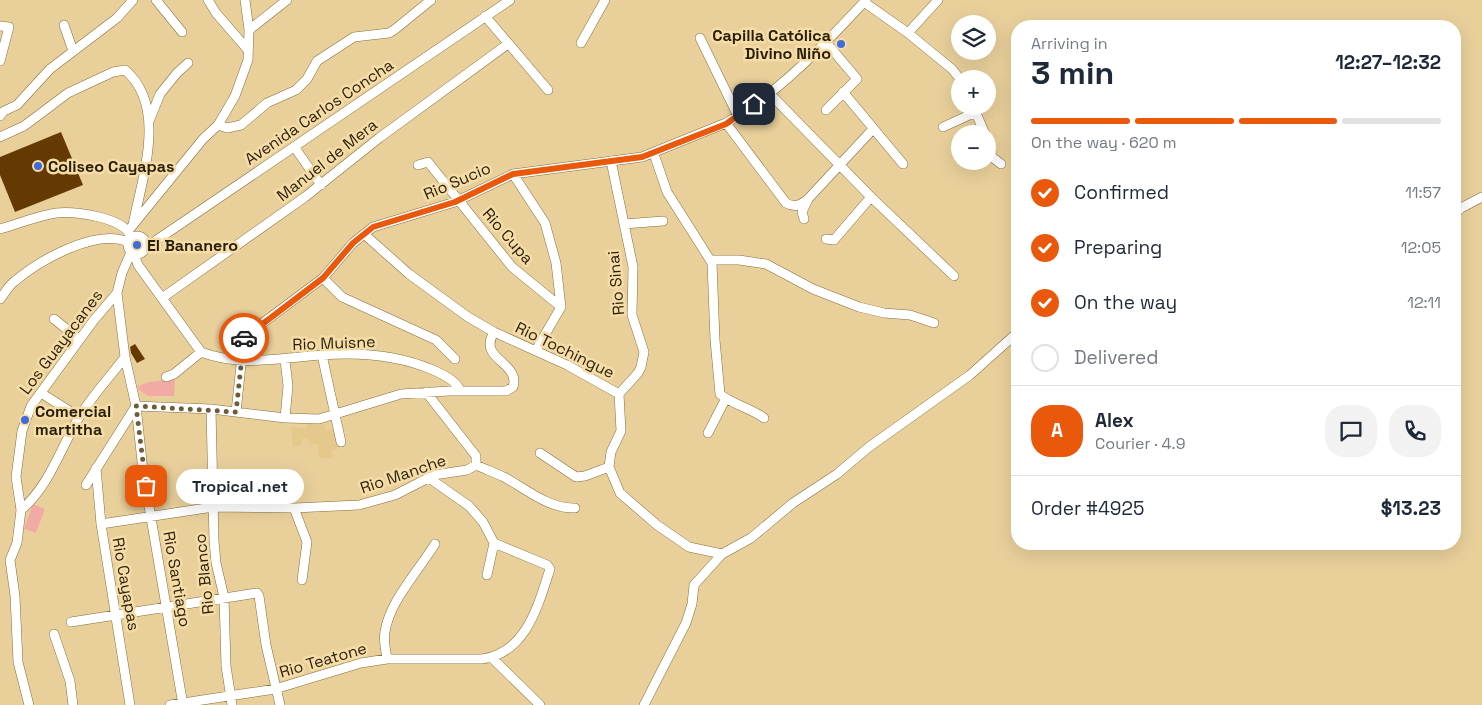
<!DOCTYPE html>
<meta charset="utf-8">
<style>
body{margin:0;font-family:"Space Grotesk",sans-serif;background:#f2f2f3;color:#1f2937;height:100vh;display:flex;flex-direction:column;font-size:19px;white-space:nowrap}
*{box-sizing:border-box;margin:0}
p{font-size:16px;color:#747a83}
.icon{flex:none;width:28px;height:28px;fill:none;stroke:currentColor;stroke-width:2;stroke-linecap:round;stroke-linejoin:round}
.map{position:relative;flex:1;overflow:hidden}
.details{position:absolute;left:1011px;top:20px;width:450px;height:530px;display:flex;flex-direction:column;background:#fff;border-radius:20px;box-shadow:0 5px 20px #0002}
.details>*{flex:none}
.buttons{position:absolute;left:951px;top:15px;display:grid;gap:10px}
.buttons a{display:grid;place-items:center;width:45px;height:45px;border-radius:50%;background:#fff;box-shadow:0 5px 20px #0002;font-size:25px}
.pin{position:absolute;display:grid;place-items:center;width:42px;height:42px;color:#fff;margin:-21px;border-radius:10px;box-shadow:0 2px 8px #0006}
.courier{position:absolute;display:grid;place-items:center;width:50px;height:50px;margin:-25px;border:4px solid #ea580c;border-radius:50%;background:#fff;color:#222;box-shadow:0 1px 6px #0007}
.bubble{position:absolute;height:35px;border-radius:18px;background:#fff;box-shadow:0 5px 20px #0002;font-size:16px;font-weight:800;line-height:35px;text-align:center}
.headline em{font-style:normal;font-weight:800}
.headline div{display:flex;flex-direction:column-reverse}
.headline{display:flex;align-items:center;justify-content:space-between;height:85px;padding:0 20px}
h1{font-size:32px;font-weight:800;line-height:38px}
.bar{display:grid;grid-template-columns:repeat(4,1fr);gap:8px 5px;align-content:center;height:60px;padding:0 20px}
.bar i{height:6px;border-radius:4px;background:#e0e1e3}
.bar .on{background:#ea580c}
.bar p{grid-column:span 4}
.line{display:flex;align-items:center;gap:12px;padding:0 20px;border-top:1px solid #e0e1e3}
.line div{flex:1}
.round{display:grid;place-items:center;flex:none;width:52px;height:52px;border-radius:20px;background:#f2f2f3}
ol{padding:0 20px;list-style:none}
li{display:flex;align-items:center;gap:15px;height:55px}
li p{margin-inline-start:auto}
li .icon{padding:5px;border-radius:50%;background:#ea580c;color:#fff;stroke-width:4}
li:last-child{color:#747a83}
li i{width:28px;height:28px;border:2px solid #e0e1e3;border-radius:50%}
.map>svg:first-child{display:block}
.built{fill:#e5c88b}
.green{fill:#f2aba4}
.building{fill:#643a02}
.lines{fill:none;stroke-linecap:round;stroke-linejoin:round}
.minor-casing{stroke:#856e3c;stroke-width:10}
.minor{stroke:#fff;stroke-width:9}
.done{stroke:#6c5c3c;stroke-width:5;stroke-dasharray:0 9}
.route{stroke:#ea580c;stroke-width:6}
.poi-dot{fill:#406bdc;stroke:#f6dda7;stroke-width:2}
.labels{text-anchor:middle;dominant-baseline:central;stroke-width:5;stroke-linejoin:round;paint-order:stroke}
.poi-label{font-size:16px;font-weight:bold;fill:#281e09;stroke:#f6dda7;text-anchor:start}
.street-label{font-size:16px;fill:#281e09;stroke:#f6dda7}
</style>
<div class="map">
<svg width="1482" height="705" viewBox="0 0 1482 705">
<rect width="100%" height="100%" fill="#e9d09b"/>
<path class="built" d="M 307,424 L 325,424 L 326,430 L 337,429 L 338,446 L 337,450 L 332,450 L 333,458 L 319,458 L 318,444 L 309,445 L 308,438 L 301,439 L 302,445 L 293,447 L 291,427 L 307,428 Z"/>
<path class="green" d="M 175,379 L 174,396 L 148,396 L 138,389 L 138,386 L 149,382 Z
M 33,504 L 45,509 L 36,533 L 24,529 Z"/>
<path class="building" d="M 61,132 L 83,185 L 15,212 L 0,175 L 0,157 Z
M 135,344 L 145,359 L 137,363 L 131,353 L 130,347 Z"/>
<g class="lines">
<g class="minor-casing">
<path id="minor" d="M 156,0 L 182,32
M 208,0 L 216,13 L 248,50
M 864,2 L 908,33 L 952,69 L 960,79
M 485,16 L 548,90
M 64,25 L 73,51
M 0,26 L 9,27 L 0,61
M 249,30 L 287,0
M 908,33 L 938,0
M 700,38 L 738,116
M 825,41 L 857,79 L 826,110
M 581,43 L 605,0
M 843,92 L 903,164
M 769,93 L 871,197 L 954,276
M 973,106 L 985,134
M 0,116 L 4,111 L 17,105 L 50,69 L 117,18 L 133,0
M 150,119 L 160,94 L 177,73 L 188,63
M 726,123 L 786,203 C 795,208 800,205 808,199 L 873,129
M 218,125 L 227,128 L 241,125 L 267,103 L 296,90 L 307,79 L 317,61 L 354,37 L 389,33 L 394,30 L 431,0
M 943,127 L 976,112
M 0,137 L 24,126 L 68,93 L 113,72 L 125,70 C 168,106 142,178 133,225
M 988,140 L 992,157 L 1001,164
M 295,148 L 321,185
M 654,154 L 667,192 L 712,263 L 715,340 L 720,394 C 729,403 751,408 764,418
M 611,161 L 633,267 L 632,315 L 644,352 L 641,367 L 638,373 L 619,394
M 418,165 L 428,162 L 512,267 L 561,307
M 513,174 L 545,223 L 556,263 L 561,307 L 536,350
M 1455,214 L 1461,208 L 1482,197
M 804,219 L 802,212 L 808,199
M 624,224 L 663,221
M 0,229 C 18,224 37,216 56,213 C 74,211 122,217 130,235
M 128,231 L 203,139 L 218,125 L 235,96 L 248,60 L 249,30 L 245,0
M 364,234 L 409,274 L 468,317 L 494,332 L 567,365 L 619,394 L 621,431 L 611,452 L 609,467 L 620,493 L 657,525 L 689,547 L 722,554
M128 245a9 9 0 1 1 18 0a9 9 0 1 1-18 0Z
M 826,239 L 834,240 L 871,197
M 145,248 L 510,0
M 131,252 L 122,273 L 117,293 L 125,357 L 136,406 L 143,471 L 183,705
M 134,254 L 138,265 L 201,352 C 240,367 281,358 322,355 C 360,352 398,355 433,370 C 444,375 455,380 460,390
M 711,260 L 739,260 L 766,264 L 813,289 L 859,307 L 884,313 L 910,315 L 934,323
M 323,278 L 342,297 L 436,340 L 455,359
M 162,298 L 305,197 L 379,138 L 508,44
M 0,299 C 5,293 9,285 15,281 C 40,260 96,228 128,242
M 54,319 L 79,339
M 322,355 L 341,442
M 285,360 L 288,386 L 285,418
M 166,377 L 174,374 L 201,352
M 41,393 L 79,417
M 211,409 L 214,541 L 216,563 L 224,597 L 226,666 L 232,705
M 236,412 L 244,337 L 323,278 L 353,243 L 373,227 L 455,202 L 513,174 L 642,157 L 726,123 C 779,93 825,44 866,0
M 708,433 L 725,400
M 540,453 L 576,477 L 585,476 L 609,467
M 476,465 C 485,469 495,473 504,477 C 526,489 549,509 575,508
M 96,468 L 101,524 L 130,705
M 86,485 L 136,406 L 211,409 L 285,418 L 319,419 L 401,394 L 449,391 L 506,391 L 513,387 C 521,362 477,360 494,332
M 294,508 L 307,542 L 302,580
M 21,510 C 49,486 60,450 78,419 C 91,397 110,377 125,357
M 101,524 L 213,507 L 294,508 L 359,505 L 395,495 L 434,475 L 467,470 L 476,465 L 476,456 L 426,392
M 487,575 L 494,543
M 71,622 L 257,593 L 259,596 L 266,645 L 280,705
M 54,634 L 70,681 L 73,705
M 492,658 L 540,705
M 387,659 C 386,651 383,641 385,632 C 389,602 419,570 435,544
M 29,705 L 18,662 L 15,596 L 10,560 L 17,543 L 21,510 L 16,477 L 22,431 L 31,406 L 94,320 L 117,293
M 170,705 L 275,689 L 361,663 L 387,659 L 482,659 C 526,653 538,606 550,569 L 547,565 L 494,543 L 483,522 L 469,506 L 429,478
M 644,705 L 686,623 L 692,604 L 694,585 L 722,554 L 751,538 L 793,503 L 837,474 L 869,447 L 970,375 L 1018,332"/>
</g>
<use href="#minor" class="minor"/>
</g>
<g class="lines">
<path class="done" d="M 146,486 L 136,406 L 236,412 L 244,338"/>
<path class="route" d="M 244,338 L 323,278 L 353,243 L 373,227 L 455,202 L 513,174 L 642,157 L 726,124 L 754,104"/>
</g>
<g class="poi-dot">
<circle cx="841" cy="44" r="5"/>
<circle cx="38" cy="166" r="5"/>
<circle cx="137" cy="245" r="5"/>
<circle cx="25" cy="420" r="5"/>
</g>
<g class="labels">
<g class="poi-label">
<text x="831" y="35" text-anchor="end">Capilla Católica<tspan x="831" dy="18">Divino Niño</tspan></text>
<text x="48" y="166">Coliseo Cayapas</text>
<text x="147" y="245">El Bananero</text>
<text x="35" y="411">Comercial<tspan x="35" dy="18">martitha</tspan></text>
</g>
<g class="street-label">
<text transform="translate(319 112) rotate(-34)">Avenida Carlos Concha</text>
<text transform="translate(327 160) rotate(-38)">Manuel de Mera</text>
<text transform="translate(457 181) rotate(-23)">Rio Sucio</text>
<text transform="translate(508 236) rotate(49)">Rio Cupa</text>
<text transform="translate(616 283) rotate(-95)">Rio Sinai</text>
<text transform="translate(61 342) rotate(-53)">Los Guayacanes</text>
<text transform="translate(334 343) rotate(-2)">Rio Muisne</text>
<text transform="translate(565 350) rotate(26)">Rio Tochingue</text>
<text transform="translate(403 474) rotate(-19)">Rio Manche</text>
<text transform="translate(204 574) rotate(-96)">Rio Blanco</text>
<text transform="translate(177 579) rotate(80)">Rio Santiago</text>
<text transform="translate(126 584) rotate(80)">Rio Cayapas</text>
<text transform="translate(323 660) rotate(-16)">Rio Teatone</text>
</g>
</g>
</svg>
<div class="buttons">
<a><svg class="icon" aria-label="layers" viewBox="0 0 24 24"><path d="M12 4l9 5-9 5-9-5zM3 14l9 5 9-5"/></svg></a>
<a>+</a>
<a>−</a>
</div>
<div class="pin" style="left:146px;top:486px;background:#ea580c"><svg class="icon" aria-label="bag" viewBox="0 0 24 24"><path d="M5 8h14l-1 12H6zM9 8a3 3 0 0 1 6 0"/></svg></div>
<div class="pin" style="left:754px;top:104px;background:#1f2937"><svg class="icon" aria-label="home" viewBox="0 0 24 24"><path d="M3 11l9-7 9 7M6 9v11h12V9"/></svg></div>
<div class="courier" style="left:244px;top:338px"><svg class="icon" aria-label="car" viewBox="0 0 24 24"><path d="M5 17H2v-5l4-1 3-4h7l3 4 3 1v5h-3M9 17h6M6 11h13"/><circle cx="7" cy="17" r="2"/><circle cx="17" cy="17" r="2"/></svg></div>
<div class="bubble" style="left:176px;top:469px;width:128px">Tropical .net</div>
<section class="details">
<div class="headline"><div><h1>3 min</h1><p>Arriving in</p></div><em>12:27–12:32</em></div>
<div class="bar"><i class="on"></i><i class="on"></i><i class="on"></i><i></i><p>On the way · 620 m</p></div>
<ol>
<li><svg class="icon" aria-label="check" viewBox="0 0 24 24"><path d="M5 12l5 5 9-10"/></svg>Confirmed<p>11:57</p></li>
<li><svg class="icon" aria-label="check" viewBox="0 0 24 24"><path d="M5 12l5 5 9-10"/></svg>Preparing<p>12:05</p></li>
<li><svg class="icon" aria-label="check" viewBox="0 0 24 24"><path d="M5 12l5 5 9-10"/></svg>On the way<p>12:11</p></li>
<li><i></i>Delivered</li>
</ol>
<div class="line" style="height:90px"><b class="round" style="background:#ea580c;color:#fff">A</b><div><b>Alex</b><p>Courier · 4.9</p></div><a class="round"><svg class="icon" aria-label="chat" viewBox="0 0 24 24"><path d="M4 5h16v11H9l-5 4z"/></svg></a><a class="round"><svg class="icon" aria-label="phone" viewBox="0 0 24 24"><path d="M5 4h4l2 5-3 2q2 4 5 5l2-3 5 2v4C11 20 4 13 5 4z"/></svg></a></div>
<div class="line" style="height:65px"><div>Order #4925</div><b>$13.23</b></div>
</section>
</div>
